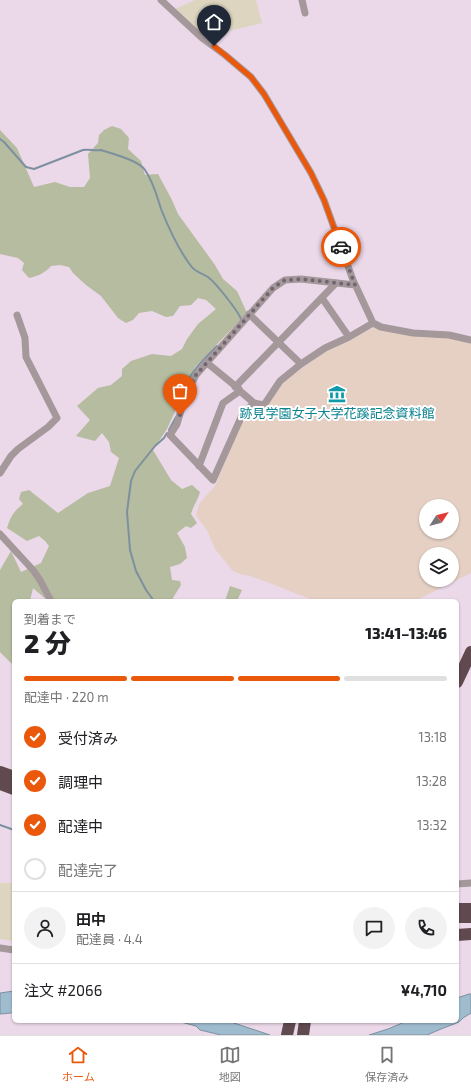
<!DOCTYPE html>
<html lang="ja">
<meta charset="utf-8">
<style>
body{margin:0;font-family:"Exo 2","Noto Sans JP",sans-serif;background:#f2f2f2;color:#202124;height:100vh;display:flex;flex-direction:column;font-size:15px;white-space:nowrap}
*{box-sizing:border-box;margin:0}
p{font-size:13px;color:#757577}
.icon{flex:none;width:22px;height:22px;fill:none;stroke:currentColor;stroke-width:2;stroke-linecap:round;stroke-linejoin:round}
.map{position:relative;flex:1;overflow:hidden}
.drawer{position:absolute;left:12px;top:599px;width:447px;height:424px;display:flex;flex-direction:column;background:#fff;border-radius:6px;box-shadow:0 1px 3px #0004}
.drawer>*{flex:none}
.needle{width:26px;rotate:54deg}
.tools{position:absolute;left:419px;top:499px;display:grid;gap:8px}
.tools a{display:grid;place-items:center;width:40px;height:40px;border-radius:50%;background:#fff;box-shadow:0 1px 3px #0004;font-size:20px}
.pin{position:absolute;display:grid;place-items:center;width:34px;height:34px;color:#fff;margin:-41px -17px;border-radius:50% 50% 50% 0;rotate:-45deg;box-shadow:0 0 4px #0007}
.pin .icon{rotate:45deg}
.courier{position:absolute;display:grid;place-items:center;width:40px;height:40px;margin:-20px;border:3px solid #ea580c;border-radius:50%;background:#fff;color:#222;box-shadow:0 1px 5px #0007}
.summary em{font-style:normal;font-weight:800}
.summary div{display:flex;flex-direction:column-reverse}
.summary{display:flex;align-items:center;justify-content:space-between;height:68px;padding:0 12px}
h1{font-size:26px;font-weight:800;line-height:30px}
.bar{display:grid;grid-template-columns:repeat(4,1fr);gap:6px 4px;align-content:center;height:48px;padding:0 12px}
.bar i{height:5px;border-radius:3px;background:#e0e0e0}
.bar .active{background:#ea580c}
.bar p{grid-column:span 4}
.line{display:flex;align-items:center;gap:10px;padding:0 12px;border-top:1px solid #e0e0e0}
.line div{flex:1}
.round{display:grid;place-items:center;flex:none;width:42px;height:42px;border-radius:21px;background:#f2f2f2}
ol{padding:0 12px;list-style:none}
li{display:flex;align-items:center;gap:12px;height:44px}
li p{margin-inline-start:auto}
li .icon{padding:4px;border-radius:50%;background:#ea580c;color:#fff;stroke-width:4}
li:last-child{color:#757577}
li i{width:22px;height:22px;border:2px solid #e0e0e0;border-radius:50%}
.tabs{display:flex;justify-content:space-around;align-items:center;height:56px;border-top:1px solid #e0e0e0;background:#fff;font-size:11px;color:#757577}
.tabs a{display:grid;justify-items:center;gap:2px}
.tabs .active{color:#ea580c}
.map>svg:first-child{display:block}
.industrial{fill:#ddd5bf}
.education{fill:#e6d0c4;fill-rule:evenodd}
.green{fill:#b5bc9f}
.water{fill:#9fbccf;stroke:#7d909f}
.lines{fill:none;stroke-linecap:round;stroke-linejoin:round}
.stream{stroke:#7d909f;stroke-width:2}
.street{stroke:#a4989b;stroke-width:7}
.highway{stroke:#60494f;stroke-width:12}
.done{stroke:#71666f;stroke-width:4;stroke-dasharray:0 7.2}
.route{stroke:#ea580c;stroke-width:5}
.labels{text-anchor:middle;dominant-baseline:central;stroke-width:4;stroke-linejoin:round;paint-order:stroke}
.culture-label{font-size:13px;fill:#0d838f;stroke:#fff}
</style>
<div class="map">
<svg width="471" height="1035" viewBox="0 0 471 1035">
<rect width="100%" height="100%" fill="#ebd8e9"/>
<path class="industrial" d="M 195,0 L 256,0 L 262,23 L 204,37 L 175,9 Z
M 0,883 L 14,883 L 14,941 L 0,939 Z"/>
<path class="education" d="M 373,328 L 383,330 L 449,337 L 471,343 L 471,573 L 415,601 L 315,601 L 267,582 L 250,576 L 240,574 L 233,571 L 215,549 L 207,530 L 198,518 L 196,515 L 199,504 L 215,486 L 245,414 L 254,406 L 265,408 L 280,384 L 329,349 L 347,341 ZM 426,506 L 452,506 L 452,532 L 426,532 ZM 426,554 L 452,554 L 452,580 L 426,580 Z"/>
<path class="green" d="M 112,126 L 121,129 L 129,138 L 128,149 L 141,161 L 145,175 L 158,174 L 172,200 L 178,214 L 215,265 L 223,279 L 237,291 L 247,313 L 195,367 L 167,429 L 153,450 L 171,480 L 182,489 L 192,485 L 200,492 C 198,500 193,506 191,514 L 197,523 L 191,528 L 186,526 L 177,533 L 185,547 L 187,558 L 180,564 L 170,567 L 172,580 L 180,581 L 181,585 L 173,598 L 173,601 L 48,601 L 33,588 L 30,601 L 14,601 L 14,666 L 0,652 L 0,570 L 11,551 L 21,572 L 41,563 L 49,546 L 45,541 L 39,536 L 27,541 L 7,528 C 11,516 13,512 23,504 L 19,499 L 21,492 L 29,490 L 58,513 L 88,493 L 110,486 L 119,458 L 111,452 L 109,442 L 102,433 L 95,441 L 76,436 L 90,420 L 77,406 L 98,388 L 111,385 L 122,376 L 122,369 L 131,361 L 152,354 L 171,356 L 182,349 L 187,339 L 198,324 L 216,309 L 206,300 L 198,298 L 191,305 L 180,306 L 173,316 L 166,317 L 152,311 L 139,313 L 133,320 L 126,323 L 118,318 L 101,296 L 86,285 L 73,273 L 69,267 L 60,265 L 51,266 C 45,273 38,276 29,278 L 22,270 L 24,263 L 18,258 L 0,254 L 0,130 L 17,148 L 34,187 L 55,182 L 70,187 L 84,187 L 90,178 L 88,154 L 98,143 L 99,135 L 104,130 Z
M 230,586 L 242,590 L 237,601 L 225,601 Z"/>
<path class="water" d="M 14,991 L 14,1011 L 11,1013 L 0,1014 L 0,993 Z
M 469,994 L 471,994 L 471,1013 L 463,1018 L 459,1022 L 441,1029 L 427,1035 L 369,1035 L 388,1029 L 407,1021 L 457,1021 L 457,998 Z
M 177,1021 L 228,1021 L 270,1035 L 221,1035 L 200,1030 L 196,1026 Z"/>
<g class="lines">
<path class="stream" d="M 0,139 L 4,142 L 26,167 L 34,169 L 83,150 C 89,149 95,151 101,150 C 113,154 138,160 145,170 C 153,181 157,196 161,209 C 169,229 178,249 191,266 C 195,272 202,273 208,277 C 216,283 238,311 241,319
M 183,392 C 189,373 203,360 217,346
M 169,430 L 176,417
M 154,601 L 146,590 L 136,571 L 130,550 L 127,512 L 131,481 L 135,471 L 155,446 L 164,438 L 167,433
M 0,825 L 14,830"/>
<path class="street" d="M 161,0 L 202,38 L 225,55 L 251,77 L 264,94 L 311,173 L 324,200 L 353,280 L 373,323 L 381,327 L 413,333 L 449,335 L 471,340
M 302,0 L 305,13
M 322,298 L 349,337
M 249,314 L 301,364
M 206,362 L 239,389
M 235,387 L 336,283
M 254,403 L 243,413 L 213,480 L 170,435 L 177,424 L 186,394 L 196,375 L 273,288 L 285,280 L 301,279 L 355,285
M 199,466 L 223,403 L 240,391 L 254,403 L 264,405 L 280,381 L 301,364 L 325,348 L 349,337 L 373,323
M 0,473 L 11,456 L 18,449 L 48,427 L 57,418 L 26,357 L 25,338 L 17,315
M 0,534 L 33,570 L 40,580 L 51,601
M 457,884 L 471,883
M 0,948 L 14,950"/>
<path class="highway" d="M 457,682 L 471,652
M 0,772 L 14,777
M 0,784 L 14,789
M 457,909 L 471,909
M 457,917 L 471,917
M 457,935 L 471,934
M 287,1035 L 290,1021
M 303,1035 L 305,1021"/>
</g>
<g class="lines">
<path class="done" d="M 180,415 L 186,394 L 196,375 L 273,288 L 285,280 L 302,279 L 355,285 L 341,247"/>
<path class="route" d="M 214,46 L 225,55 L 251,77 L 264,94 L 311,173 L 324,200 L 341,247"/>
</g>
<defs>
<g id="museum-bare" transform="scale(1.38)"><path d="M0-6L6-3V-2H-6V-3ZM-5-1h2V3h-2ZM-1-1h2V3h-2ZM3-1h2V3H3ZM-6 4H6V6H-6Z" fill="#0f9aa8" stroke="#fff" stroke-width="2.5" paint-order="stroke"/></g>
</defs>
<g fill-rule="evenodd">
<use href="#museum-bare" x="337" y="394"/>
</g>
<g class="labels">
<g class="culture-label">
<text x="337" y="413">跡見学園女子大学花蹊記念資料館</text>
</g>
</g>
</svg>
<div class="tools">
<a><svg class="needle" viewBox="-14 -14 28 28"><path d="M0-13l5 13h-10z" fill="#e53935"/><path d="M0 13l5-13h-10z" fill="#757577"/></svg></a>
<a><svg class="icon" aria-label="layers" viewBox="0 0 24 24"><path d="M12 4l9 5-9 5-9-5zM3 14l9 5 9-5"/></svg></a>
</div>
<div class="pin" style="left:180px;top:415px;background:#ea580c"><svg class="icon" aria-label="bag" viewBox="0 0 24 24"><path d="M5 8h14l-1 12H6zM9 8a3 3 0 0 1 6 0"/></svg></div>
<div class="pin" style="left:214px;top:46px;background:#1f2937"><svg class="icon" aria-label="home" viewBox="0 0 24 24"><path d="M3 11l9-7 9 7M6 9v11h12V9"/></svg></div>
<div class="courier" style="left:341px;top:247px"><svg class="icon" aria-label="car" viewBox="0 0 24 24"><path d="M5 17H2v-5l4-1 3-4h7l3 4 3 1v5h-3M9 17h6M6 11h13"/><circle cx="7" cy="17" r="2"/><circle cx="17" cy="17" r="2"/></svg></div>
<section class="drawer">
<div class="summary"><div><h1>2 分</h1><p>到着まで</p></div><em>13:41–13:46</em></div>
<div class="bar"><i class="active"></i><i class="active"></i><i class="active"></i><i></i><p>配達中 · 220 m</p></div>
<ol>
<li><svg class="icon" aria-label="check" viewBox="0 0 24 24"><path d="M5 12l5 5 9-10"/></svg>受付済み<p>13:18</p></li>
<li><svg class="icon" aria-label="check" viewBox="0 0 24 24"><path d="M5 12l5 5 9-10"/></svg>調理中<p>13:28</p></li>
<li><svg class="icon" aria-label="check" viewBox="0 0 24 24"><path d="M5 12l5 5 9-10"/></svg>配達中<p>13:32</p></li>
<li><i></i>配達完了</li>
</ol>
<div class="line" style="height:72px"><a class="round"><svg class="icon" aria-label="person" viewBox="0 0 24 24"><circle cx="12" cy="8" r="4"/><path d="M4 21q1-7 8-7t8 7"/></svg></a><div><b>田中</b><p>配達員 · 4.4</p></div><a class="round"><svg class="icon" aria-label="chat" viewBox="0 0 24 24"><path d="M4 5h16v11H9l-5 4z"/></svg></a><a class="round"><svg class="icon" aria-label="phone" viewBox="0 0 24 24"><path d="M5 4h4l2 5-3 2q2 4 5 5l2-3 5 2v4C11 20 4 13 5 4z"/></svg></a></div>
<div class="line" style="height:52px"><div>注文 #2066</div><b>¥4,710</b></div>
</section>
</div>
<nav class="tabs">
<a class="active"><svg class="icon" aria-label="home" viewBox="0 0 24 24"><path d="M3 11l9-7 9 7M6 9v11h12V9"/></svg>ホーム</a>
<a><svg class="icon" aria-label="map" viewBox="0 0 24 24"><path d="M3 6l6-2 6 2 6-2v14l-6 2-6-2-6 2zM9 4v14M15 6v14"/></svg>地図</a>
<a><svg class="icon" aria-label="saved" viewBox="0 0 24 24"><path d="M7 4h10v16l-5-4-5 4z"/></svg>保存済み</a>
</nav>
